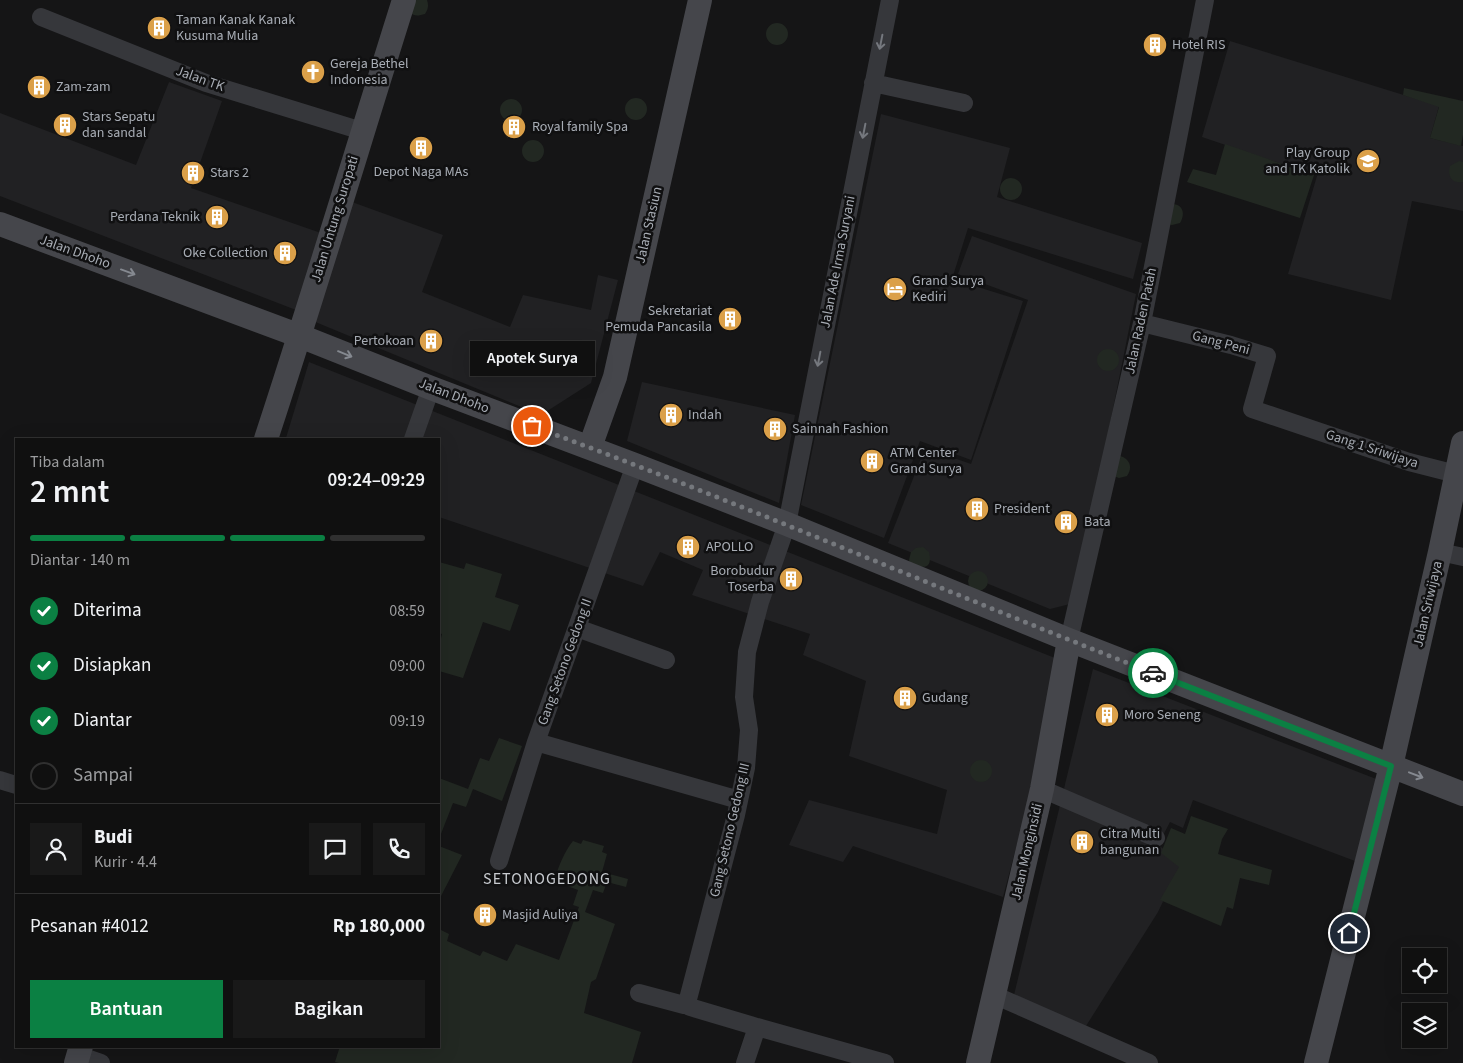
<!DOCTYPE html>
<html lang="id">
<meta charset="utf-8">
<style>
body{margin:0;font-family:"Source Sans 3",sans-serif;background:#191919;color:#f1f3f6;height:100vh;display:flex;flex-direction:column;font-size:19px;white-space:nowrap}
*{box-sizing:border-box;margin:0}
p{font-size:16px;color:#9c9d9f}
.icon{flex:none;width:28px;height:28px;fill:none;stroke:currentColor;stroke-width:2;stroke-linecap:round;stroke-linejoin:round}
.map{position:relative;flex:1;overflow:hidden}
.sheet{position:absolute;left:15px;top:438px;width:425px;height:610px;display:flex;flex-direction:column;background:#101010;border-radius:0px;box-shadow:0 5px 20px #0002,0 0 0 1px #303030}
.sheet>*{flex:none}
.tools{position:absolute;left:1402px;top:948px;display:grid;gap:10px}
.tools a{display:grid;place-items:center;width:45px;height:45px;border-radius:0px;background:#101010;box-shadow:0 5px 20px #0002,0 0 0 1px #303030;font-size:25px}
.pin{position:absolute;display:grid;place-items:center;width:42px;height:42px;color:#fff;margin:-21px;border:2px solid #fff;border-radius:50%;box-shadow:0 1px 5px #0007}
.courier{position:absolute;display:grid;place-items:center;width:50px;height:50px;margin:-25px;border:4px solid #0b8043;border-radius:50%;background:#fff;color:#222;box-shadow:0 1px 6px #0007}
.bubble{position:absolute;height:35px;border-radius:0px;background:#101010;box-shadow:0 5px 20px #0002,0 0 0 1px #303030;font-size:16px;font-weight:600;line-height:35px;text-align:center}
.head em{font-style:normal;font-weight:600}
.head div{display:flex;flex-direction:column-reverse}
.head{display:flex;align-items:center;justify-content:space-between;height:85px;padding:0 15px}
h1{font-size:32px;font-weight:600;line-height:38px}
.bar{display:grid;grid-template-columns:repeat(4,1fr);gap:8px 5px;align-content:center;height:60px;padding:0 15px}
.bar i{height:6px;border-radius:4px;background:#303030}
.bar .selected{background:#0b8043}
.bar p{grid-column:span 4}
.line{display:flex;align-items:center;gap:12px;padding:0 15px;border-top:1px solid #303030}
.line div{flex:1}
.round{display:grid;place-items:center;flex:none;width:52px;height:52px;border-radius:0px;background:#191919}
ol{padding:0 15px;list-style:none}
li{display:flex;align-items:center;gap:15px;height:55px}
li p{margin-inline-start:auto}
li .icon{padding:5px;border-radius:50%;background:#0b8043;color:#fff;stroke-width:4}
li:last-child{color:#9c9d9f}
li i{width:28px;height:28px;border:2px solid #303030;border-radius:50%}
.primary-button{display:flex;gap:10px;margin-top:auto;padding:10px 15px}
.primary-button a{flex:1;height:58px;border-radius:0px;background:#0b8043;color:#fff;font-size:20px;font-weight:600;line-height:58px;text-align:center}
.primary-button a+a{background:#191919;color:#f1f3f6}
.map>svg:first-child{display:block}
.built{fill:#212123}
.green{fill:#222822}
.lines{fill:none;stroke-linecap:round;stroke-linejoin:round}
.street{stroke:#36373b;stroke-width:18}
.secondary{stroke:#45464b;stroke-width:24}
.oneway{stroke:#75787e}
.oneway2{stroke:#858990}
.done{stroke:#75787d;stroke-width:5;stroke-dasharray:0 9}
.route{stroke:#0b8043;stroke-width:6}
.labels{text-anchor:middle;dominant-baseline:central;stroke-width:5;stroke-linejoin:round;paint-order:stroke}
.poi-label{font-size:14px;fill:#a8adb5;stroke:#101011;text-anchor:start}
.street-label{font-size:14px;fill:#a8adb5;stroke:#101011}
.quarter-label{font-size:16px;letter-spacing:1px;fill:#c9ccd1;stroke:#101011}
</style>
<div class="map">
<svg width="1463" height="1063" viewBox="0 0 1463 1063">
<rect width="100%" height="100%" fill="#151516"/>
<path class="built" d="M 1230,41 L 1439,106 L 1430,138 L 1463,146 L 1463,211 L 1412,201 L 1391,300 L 1288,274 L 1317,176 L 1202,137 Z
M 169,82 L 222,101 L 191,188 L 321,233 L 296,310 L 0,196 L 0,113 L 136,165 Z
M 881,114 L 1010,148 L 997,197 L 1142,243 L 1133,279 L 968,228 L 952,279 L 1023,301 L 971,460 L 920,441 L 884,538 L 801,505 Z
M 352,202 L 443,235 L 422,292 L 510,327 L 523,295 L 591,310 L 598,275 L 618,280 L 591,383 L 541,415 L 313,321 Z
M 972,236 L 1136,294 L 1074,603 L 1050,609 L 888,543 L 925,448 L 971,464 L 1028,300 L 958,274 Z
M 309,362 L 1065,662 L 1003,897 L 853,846 L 843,862 L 789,845 L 809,800 L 937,834 L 947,790 L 849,756 L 866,681 L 803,655 L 810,634 L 692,595 L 703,570 L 660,552 L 643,586 L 439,517 L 439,439 L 286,438 Z
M 642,382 L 795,415 L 779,503 L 627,441 Z
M 1093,669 L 1384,782 L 1355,861 L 1193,800 L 1183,828 L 1170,822 L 1158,845 L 1182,862 L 1158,912 L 1086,1026 L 1013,999 Z"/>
<path class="green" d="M 409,0 L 427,0 C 429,6 428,9 425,14 C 418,16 414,17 408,11 Z
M766 34a11 11 0 1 1 22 0a11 11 0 1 1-22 0Z
M 1404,88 L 1463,101 L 1463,135 L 1461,146 L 1430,138 L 1439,107 L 1403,95 Z
M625 109a11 11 0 1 1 22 0a11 11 0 1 1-22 0Z
M500 110a11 11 0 1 1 22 0a11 11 0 1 1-22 0Z
M522 151a11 11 0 1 1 22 0a11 11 0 1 1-22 0Z
M 1225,144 L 1314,175 L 1300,218 L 1187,182 L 1193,169 L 1216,175 Z
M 1459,161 L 1463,162 L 1463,182 C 1452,184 1447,176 1450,166 Z
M1000 189a11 11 0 1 1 22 0a11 11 0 1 1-22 0Z
M 1173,204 C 1184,205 1185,215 1180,223 L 1172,225 L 1167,224 Z
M1097 360a11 11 0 1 1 22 0a11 11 0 1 1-22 0Z
M 1120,456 C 1130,459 1133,467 1127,476 L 1119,478 L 1114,476 Z
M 923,547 L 929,552 C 933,570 923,568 910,564 L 909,560 L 911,552 L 916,548 Z
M 439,562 L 464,569 L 466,563 L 502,574 L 495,597 L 519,605 L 510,631 L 483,622 L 463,678 L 439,671 L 439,647 L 442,634 L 439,633 Z
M968 581a10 10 0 1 1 20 0a10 10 0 1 1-20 0Z
M 499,738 L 522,746 L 502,801 L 473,789 L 466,807 L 453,803 L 439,839 L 439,778 L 468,789 L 480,758 L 489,761 Z
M970 771a11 11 0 1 1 22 0a11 11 0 1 1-22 0Z
M 1191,816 L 1228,829 L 1222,839 L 1218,854 L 1272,870 L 1269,885 L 1240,878 L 1233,909 L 1227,907 L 1221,926 L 1160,900 L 1179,867 L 1161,853 L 1171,828 L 1185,834 Z
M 583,840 L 604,846 L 602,852 L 607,854 L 602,872 L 628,879 L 626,887 L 607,882 L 603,893 L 593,890 L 585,912 L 615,924 L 596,979 L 591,982 L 584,1013 L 641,1032 L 632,1063 L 339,1063 L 335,1062 L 340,1046 L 439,1046 L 439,929 L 449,934 L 447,941 L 480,956 L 483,951 L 507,961 L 516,944 L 559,960 L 579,907 L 573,905 L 578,890 L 554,881 C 558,868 564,852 573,841 L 581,844 Z
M 439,846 L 462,855 L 439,900 Z"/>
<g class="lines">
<path class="street" d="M 41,17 L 206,83 L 362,131
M 873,83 L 964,103
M 1142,323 L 1231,345 L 1267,356 L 1252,409 L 1409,462 L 1456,474
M 413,439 L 431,388
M 1440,552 L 1463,557
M 577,628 L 666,660
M 1069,640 L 1142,323 L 1205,0
M 536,742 L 739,800
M 0,780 L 16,785
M 1042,789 L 1156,838
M 499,861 L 536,742 L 635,465
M 639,993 L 684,1005 L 687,1005
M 994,995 L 1149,1063
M 757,1027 L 690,1007 L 687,1003 L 736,815 L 746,768 L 749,730 L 744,697 L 747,652 L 760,602 L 787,524 L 890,0
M 78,1055 L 101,1063
M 745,1063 L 757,1027 L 885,1063"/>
<path class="secondary" d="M 0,224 L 300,336 L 431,388 L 635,465 L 787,524 L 1069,640 L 1463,794
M 266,439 C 314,293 358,146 404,0
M 590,447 L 615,377 L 700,0
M 76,1063 L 81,1046
M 978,1063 L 1042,789 L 1069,640
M 1316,1063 L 1391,766 L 1440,552 L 1463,443"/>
</g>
<defs><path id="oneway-shaft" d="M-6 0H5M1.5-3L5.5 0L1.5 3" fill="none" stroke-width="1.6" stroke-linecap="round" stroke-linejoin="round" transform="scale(1.25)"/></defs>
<g class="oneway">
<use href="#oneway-shaft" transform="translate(881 42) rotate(101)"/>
<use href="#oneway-shaft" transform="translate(864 131) rotate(101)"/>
<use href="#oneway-shaft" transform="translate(819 359) rotate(101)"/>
</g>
<g class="oneway2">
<use href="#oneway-shaft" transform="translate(128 272) rotate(20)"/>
<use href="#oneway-shaft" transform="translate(345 354) rotate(22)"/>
<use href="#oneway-shaft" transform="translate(1416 775) rotate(21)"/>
</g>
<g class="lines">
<path class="done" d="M 532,426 C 741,503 946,592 1153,673"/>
<path class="route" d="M 1153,673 L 1391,766 L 1349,933"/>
</g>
<defs>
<g id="building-disc" transform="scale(1.25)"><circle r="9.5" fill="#dba049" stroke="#101011"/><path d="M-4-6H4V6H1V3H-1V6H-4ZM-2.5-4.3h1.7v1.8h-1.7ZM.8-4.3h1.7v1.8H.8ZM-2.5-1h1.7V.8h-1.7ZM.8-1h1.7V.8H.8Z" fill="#fff"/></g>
<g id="church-disc" transform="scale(1.25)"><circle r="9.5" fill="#dba049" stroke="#101011"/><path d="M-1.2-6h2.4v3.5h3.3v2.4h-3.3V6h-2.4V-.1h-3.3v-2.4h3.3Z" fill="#fff"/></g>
<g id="school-disc" transform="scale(1.25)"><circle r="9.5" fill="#dba049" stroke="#101011"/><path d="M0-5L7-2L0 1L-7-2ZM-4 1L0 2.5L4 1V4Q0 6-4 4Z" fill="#fff"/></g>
<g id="hotel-disc" transform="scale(1.25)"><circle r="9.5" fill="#dba049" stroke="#101011"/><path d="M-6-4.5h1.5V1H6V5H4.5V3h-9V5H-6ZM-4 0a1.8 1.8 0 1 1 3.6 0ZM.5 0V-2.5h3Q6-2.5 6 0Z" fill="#fff"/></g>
</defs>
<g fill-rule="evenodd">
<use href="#building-disc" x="159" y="28"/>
<use href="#building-disc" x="1155" y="45"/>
<use href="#church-disc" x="313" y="72"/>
<use href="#building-disc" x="39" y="87"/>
<use href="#building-disc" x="65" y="125"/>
<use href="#building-disc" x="514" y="127"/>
<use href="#building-disc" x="421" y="148"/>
<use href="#school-disc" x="1368" y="161"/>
<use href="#building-disc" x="193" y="173"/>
<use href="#building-disc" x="217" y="217"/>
<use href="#building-disc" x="285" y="253"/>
<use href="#hotel-disc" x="895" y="289"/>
<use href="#building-disc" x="730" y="319"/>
<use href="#building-disc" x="431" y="341"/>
<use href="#building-disc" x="671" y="415"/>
<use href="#building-disc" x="775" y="429"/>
<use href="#building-disc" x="872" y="461"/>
<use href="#building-disc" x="977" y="509"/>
<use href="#building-disc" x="1066" y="522"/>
<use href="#building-disc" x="688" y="547"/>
<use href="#building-disc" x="791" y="579"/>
<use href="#building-disc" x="905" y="698"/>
<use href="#building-disc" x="1107" y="715"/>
<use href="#building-disc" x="1082" y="842"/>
<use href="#building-disc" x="485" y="915"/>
</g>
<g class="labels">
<g class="poi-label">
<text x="176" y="20">Taman Kanak Kanak<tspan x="176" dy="16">Kusuma Mulia</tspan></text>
<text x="1172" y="45">Hotel RIS</text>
<text x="330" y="64">Gereja Bethel<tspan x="330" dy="16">Indonesia</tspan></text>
<text x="56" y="87">Zam-zam</text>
<text x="82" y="117">Stars Sepatu<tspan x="82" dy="16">dan sandal</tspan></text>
<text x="532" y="127">Royal family Spa</text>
<text x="1350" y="153" text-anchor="end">Play Group<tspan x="1350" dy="16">and TK Katolik</tspan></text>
<text x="421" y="172" text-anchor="middle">Depot Naga MAs</text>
<text x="210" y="173">Stars 2</text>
<text x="200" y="217" text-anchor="end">Perdana Teknik</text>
<text x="268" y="253" text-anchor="end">Oke Collection</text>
<text x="912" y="281">Grand Surya<tspan x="912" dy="16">Kediri</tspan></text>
<text x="712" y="311" text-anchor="end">Sekretariat<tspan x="712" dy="16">Pemuda Pancasila</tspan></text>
<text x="414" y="341" text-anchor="end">Pertokoan</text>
<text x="688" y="415">Indah</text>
<text x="792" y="429">Sainnah Fashion</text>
<text x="890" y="453">ATM Center<tspan x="890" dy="16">Grand Surya</tspan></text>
<text x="994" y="509">President</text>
<text x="1084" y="522">Bata</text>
<text x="706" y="547">APOLLO</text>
<text x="774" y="571" text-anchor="end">Borobudur<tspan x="774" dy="16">Toserba</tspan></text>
<text x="922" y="698">Gudang</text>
<text x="1124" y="715">Moro Seneng</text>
<text x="1100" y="834">Citra Multi<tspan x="1100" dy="16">bangunan</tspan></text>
<text x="502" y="915">Masjid Auliya</text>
</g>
<g class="street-label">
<text transform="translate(200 79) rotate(20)">Jalan TK</text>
<text transform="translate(335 219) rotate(-73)">Jalan Untung Suropati</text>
<text transform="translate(649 225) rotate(-77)">Jalan Stasiun</text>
<text transform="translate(75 252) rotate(20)">Jalan Dhoho</text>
<text transform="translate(838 262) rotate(-79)">Jalan Ade Irma Suryani</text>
<text transform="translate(1141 321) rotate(-78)">Jalan Raden Patah</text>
<text transform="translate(1221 343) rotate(15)">Gang Peni</text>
<text transform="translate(454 396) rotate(21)">Jalan Dhoho</text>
<text transform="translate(1372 449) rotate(18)">Gang 1 Sriwijaya</text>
<text transform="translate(1428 604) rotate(-77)">Jalan Sriwijaya</text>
<text transform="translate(565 662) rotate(-70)">Gang Setono Gedong II</text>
<text transform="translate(730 830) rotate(-77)">Gang Setono Gedong III</text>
<text transform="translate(1027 852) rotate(-77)">Jalan Monginsidi</text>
</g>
<g class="quarter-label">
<text x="547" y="879">SETONOGEDONG</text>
</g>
</g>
</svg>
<div class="tools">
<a><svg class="icon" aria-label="locate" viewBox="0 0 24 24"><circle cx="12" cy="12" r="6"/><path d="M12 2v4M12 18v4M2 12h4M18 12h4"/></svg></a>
<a><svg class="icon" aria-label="layers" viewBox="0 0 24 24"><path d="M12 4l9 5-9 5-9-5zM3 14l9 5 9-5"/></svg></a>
</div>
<div class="pin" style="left:532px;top:426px;background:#ea580c"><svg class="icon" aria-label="bag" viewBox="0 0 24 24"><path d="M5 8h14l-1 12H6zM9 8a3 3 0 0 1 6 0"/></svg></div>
<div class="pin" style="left:1349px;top:933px;background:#1f2937"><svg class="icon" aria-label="home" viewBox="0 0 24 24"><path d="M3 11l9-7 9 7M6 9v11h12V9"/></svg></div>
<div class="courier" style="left:1153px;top:673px"><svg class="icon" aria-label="car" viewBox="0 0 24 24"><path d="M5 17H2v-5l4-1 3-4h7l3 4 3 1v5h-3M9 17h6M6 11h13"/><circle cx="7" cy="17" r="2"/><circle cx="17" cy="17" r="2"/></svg></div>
<div class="bubble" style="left:470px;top:341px;width:125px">Apotek Surya</div>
<section class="sheet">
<div class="head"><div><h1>2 mnt</h1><p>Tiba dalam</p></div><em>09:24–09:29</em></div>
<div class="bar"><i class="selected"></i><i class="selected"></i><i class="selected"></i><i></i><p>Diantar · 140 m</p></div>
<ol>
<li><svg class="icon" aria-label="check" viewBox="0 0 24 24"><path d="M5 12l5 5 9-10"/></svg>Diterima<p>08:59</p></li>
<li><svg class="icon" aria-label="check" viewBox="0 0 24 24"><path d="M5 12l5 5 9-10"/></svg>Disiapkan<p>09:00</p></li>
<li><svg class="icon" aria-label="check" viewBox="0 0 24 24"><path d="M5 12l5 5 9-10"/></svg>Diantar<p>09:19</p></li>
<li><i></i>Sampai</li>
</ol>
<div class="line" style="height:90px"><a class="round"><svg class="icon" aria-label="person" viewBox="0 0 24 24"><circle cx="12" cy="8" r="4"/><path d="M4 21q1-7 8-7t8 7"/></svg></a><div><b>Budi</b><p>Kurir · 4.4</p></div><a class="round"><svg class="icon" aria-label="chat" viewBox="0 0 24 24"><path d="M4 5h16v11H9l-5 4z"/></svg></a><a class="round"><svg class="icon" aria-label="phone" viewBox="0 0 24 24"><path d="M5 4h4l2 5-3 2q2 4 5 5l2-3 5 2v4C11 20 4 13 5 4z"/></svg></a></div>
<div class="line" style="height:65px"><div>Pesanan #4012</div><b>Rp 180,000</b></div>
<div class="primary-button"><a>Bantuan</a><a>Bagikan</a></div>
</section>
</div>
